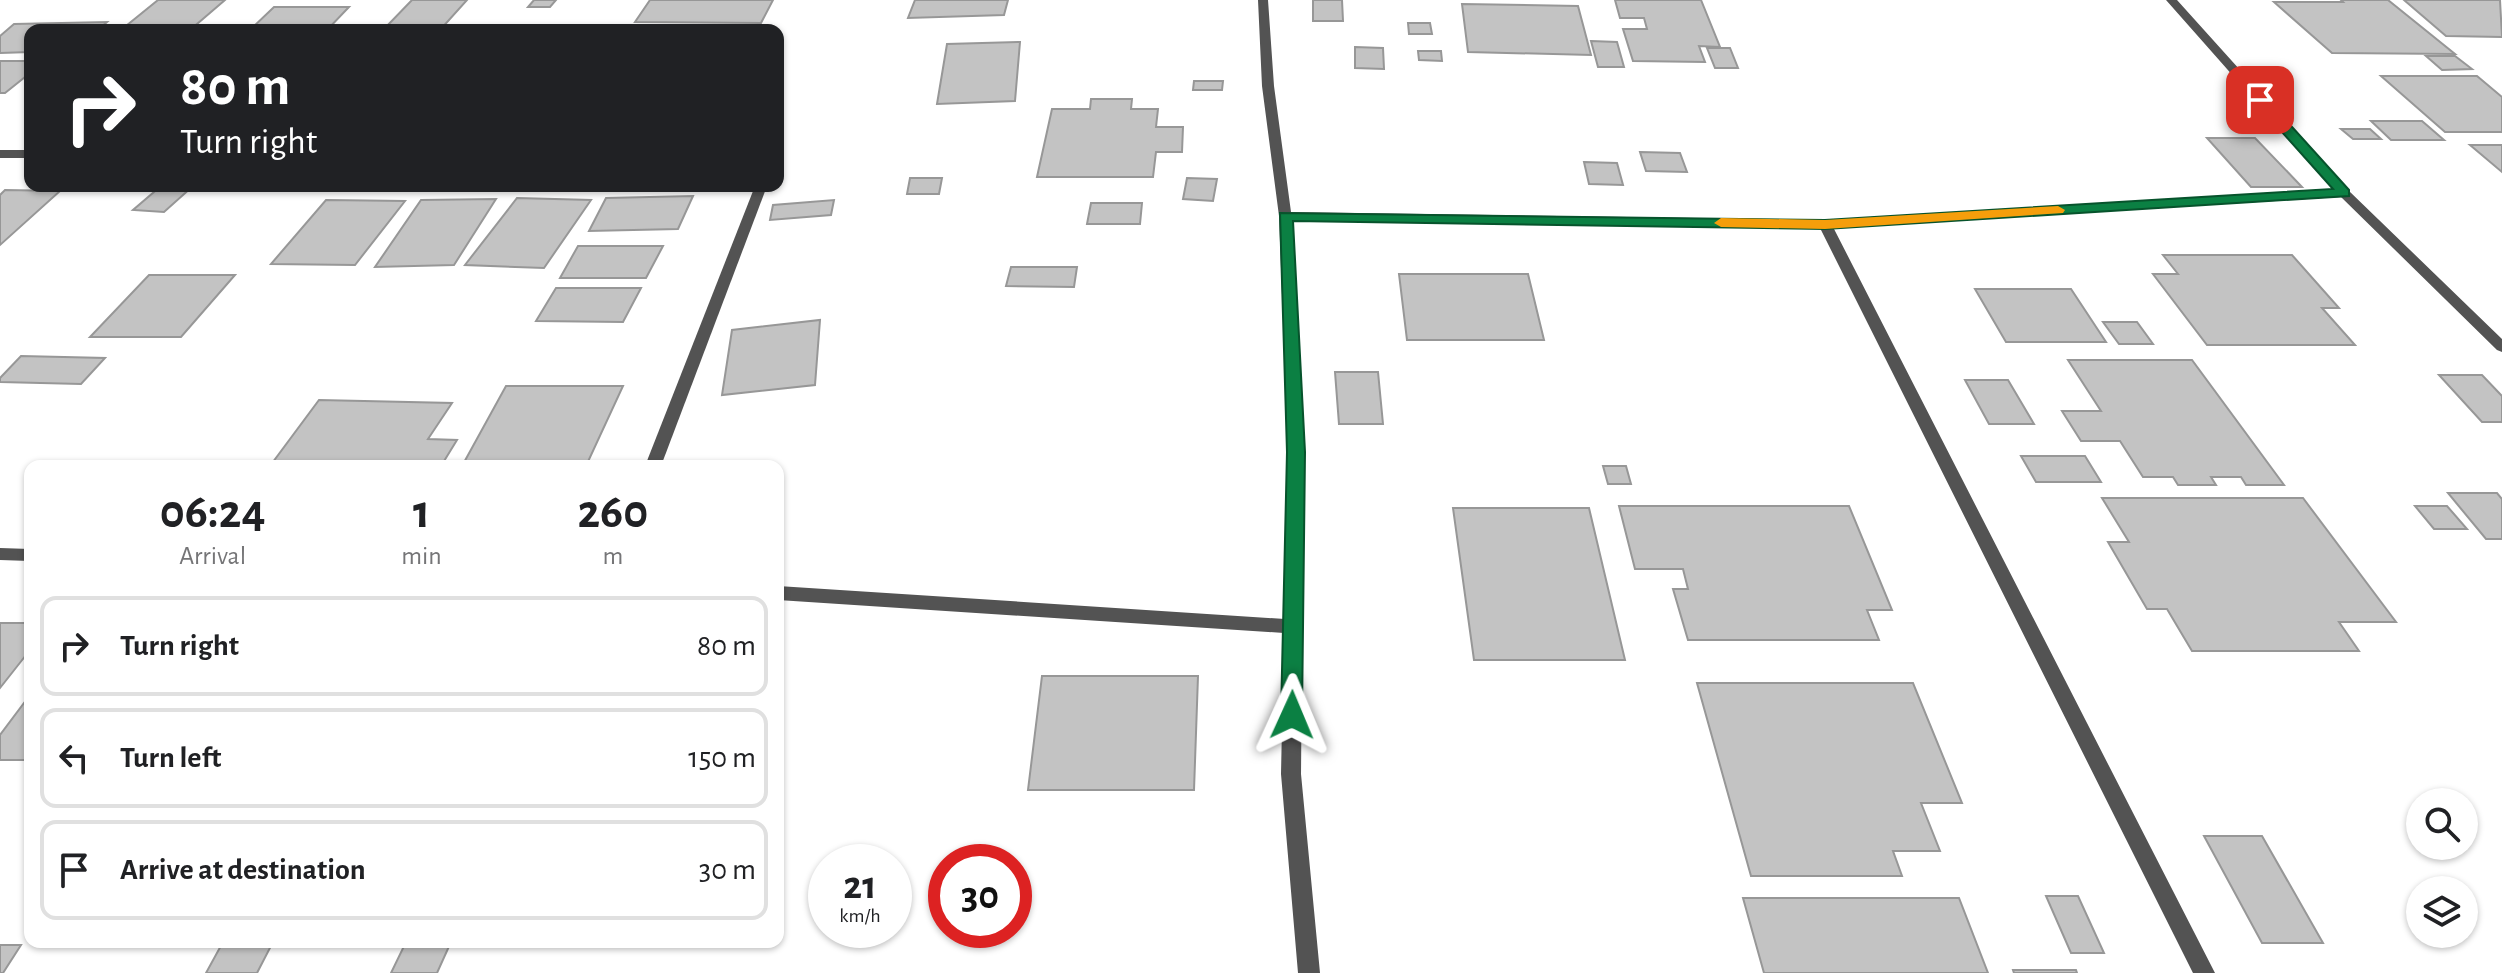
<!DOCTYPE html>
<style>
body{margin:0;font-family:"Alegreya Sans",sans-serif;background:#f2f2f2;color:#202124;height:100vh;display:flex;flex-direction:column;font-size:30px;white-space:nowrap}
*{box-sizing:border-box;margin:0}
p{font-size:26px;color:#757577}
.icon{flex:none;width:44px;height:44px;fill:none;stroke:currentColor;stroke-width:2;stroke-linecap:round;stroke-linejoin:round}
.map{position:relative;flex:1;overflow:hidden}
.sheet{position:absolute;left:24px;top:460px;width:760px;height:488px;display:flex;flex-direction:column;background:#fff;border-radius:16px;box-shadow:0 2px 6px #0004}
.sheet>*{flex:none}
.top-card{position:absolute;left:24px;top:24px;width:760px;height:168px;border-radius:16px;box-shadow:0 2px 6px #0004;background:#202124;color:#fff;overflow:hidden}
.controls{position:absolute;left:2406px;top:788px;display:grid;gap:16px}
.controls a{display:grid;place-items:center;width:72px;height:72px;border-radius:50%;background:#fff;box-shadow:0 2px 6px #0004;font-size:40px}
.speed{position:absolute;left:808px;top:844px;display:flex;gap:16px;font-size:40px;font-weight:700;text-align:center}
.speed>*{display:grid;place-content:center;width:104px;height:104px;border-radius:50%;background:#fff;box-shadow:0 2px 6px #0004;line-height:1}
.speed small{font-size:20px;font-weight:400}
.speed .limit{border:12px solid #d22;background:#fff;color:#111}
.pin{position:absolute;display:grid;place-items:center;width:68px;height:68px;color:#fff;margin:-34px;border-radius:16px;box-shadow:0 4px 12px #0006}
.me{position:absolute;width:88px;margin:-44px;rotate:1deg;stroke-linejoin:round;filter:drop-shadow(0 0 6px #0008)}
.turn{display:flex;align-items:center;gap:28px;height:168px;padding:0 24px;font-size:36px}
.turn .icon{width:104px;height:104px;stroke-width:2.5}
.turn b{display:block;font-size:56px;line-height:68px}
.eta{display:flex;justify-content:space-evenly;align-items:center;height:136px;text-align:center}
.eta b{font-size:48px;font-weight:600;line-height:56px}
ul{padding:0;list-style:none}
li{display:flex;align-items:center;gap:24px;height:100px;margin:0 16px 12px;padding:0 8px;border:4px solid #e0e0e0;border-radius:16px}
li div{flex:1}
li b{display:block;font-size:30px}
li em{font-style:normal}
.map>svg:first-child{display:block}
</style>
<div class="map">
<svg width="2502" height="973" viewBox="0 0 2502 973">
<rect width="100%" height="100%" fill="#fff"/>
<g fill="#c3c3c3" stroke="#979797" stroke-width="2">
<path d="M 158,0 L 225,0 L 190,30 L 121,30 Z"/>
<path d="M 412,0 L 467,0 L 440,30 L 383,30 Z"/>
<path d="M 534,0 L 556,0 L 550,7 L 528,7 Z"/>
<path d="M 650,0 L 773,0 L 761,23 L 635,22 Z"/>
<path d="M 915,0 L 1008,0 L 1004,15 L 908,18 Z"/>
<path d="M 1313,0 L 1342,0 L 1343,21 L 1313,21 Z"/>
<path d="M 1615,0 L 1701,0 L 1720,47 L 1699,46 L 1705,62 L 1633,61 L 1623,29 L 1647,29 L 1644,18 L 1620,18 Z"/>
<path d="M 2341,0 L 2388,0 L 2455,54 L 2332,53 L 2274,2 L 2343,2 Z"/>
<path d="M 2404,0 L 2500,0 L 2502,37 L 2446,36 Z"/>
<path d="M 1462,4 L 1578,6 L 1591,55 L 1468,52 Z"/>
<path d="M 274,7 L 349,7 L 327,30 L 250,30 Z"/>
<path d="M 107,22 L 98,30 L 30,30 L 30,52 L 0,53 L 0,36 L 14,24 Z"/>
<path d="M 1408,23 L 1430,23 L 1432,34 L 1409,34 Z"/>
<path d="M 631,25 L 708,25 L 705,30 L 628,30 Z"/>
<path d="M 714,25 L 750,25 L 748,30 L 711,30 Z"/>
<path d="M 1591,41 L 1617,42 L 1624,67 L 1598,67 Z"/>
<path d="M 1020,42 L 1015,101 L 937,104 L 947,44 Z"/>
<path d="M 1355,47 L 1383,48 L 1384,69 L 1355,68 Z"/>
<path d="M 1707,48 L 1730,48 L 1738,68 L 1715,68 Z"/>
<path d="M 1418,51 L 1441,51 L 1442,61 L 1419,60 Z"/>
<path d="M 2426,56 L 2455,56 L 2472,69 L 2442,70 Z"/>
<path d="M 0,61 L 30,61 L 30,73 L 5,93 L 0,93 Z"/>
<path d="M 2381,76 L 2477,76 L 2502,97 L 2502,132 L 2445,132 Z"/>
<path d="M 1194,81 L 1223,81 L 1222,90 L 1193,90 Z"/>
<path d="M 1091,99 L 1132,99 L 1131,109 L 1158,109 L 1156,127 L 1183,127 L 1182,152 L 1156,152 L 1153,177 L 1037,177 L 1052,109 L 1090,109 Z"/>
<path d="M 2371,121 L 2422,121 L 2444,140 L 2391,140 Z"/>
<path d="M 2341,129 L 2370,129 L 2381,139 L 2353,139 Z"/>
<path d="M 2207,138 L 2255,138 L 2302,187 L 2251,187 Z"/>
<path d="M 2470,145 L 2502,145 L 2502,172 Z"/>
<path d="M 1640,152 L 1680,153 L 1687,172 L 1646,171 Z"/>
<path d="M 1584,162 L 1617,163 L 1623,185 L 1589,184 Z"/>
<path d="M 910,178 L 942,178 L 939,194 L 907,194 Z"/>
<path d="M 1187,178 L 1217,179 L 1213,201 L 1183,199 Z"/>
<path d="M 161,186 L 192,187 L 164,212 L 133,210 Z"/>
<path d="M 5,190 L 60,191 L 0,245 L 0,195 Z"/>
<path d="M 693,196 L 678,229 L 589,231 L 606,198 Z"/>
<path d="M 517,198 L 591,200 L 544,268 L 465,265 Z"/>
<path d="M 496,199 L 454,265 L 375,267 L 421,200 Z"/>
<path d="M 326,200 L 405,201 L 355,265 L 271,264 Z"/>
<path d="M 834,200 L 831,215 L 770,220 L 773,205 Z"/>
<path d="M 1091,203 L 1142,203 L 1140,224 L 1087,224 Z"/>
<path d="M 578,246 L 663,246 L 646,278 L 560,278 Z"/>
<path d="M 2163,255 L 2292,255 L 2339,308 L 2322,308 L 2355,345 L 2207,345 L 2153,274 L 2178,274 Z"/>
<path d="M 1011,267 L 1077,267 L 1074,287 L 1006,286 Z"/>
<path d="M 1399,274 L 1528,274 L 1544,340 L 1407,340 Z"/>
<path d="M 149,275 L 235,275 L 181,337 L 90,337 Z"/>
<path d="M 556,288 L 641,288 L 623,322 L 536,321 Z"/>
<path d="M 1975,289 L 2071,289 L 2106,342 L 2006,342 Z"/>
<path d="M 820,320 L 815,385 L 722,395 L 732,330 Z"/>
<path d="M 2103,322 L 2137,322 L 2153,344 L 2119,344 Z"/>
<path d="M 21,356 L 105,358 L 81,384 L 0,382 L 0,378 Z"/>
<path d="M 2068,360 L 2192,360 L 2284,485 L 2246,485 L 2241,477 L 2211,477 L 2216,485 L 2178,485 L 2173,477 L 2143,477 L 2120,441 L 2081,441 L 2062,411 L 2101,411 Z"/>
<path d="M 1335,372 L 1378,372 L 1383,424 L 1339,424 Z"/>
<path d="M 2439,375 L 2482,375 L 2502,396 L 2502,422 L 2482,422 Z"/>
<path d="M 1965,380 L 2008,380 L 2034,424 L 1989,424 Z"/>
<path d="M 506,386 L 623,386 L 586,466 L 462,466 Z"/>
<path d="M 319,400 L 452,403 L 428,439 L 457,440 L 441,466 L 270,466 Z"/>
<path d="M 2021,456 L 2085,456 L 2101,482 L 2036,482 Z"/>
<path d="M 1603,466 L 1626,466 L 1631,484 L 1608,484 Z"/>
<path d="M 2448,493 L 2497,493 L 2502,499 L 2502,539 L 2486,539 Z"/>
<path d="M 2102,498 L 2303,498 L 2396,622 L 2339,622 L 2359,651 L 2192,651 L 2167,609 L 2147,609 L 2108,542 L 2129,542 Z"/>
<path d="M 1619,506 L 1849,506 L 1892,610 L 1867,610 L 1879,640 L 1688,640 L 1673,589 L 1688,589 L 1683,569 L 1635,569 Z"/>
<path d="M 2415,506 L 2447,506 L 2467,529 L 2434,529 Z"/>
<path d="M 1453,508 L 1589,508 L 1625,660 L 1474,660 Z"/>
<path d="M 0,623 L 30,623 L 30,650 L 0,688 Z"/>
<path d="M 1042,676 L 1198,676 L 1194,790 L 1028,790 Z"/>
<path d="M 1697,683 L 1913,683 L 1962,803 L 1921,803 L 1940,851 L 1893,851 L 1902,876 L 1751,876 Z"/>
<path d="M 30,695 L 30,760 L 0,760 L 0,735 Z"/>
<path d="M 2204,836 L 2262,836 L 2323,943 L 2262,943 Z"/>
<path d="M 2046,896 L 2078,896 L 2104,953 L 2071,953 Z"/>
<path d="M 1743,898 L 1959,898 L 1988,973 L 1764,973 Z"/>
<path d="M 223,942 L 273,942 L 257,973 L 206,973 Z"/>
<path d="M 406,942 L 451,942 L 437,973 L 391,973 Z"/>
<path d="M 0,945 L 21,945 L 3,973 L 0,973 Z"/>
<path d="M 2013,970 L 2076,970 L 2077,973 L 2014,973 Z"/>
</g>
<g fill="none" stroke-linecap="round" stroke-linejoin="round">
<g fill="#535353" fill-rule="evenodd">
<path d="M 1258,0 L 1268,0 L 1274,86 L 1291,212 L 1825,220 L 2334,190 L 2166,0 L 2177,0 L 2348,190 L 2502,339 L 2502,352 L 2497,350 L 2341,197 L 1833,227 L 2215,973 L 2193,973 L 1820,228 L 1292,220 L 1304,452 L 1301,774 L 1320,973 L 1298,973 L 1281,774 L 1284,633 L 778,600 L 778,586 L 1285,619 L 1288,452 L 1279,216 L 1262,86 Z"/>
<rect x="0" y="150" width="30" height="8"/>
<path d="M 755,186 L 767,186 L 661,466 L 645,466 Z"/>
<path d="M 0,548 L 30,549 L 30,561 L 0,560 Z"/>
</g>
</g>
<path fill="#0b8043" stroke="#07532c" stroke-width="2" d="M 2255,97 L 2265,97 L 2349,190 L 2349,196 L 1825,229 L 1293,221 L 1305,452 L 1302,715 L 1299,721 L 1292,724 L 1284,721 L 1281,715 L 1287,452 L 1280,213 L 1825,220 L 2333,189 L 2255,102 Z"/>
<path fill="#f59e0b" d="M 2058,206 L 2065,210 L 2063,213 L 1825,229 L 1721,227 L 1714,223 L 1721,218 L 1825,220 Z"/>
</svg>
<div class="controls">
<a><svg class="icon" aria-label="search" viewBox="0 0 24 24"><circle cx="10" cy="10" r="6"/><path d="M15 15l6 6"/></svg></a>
<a><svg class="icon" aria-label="layers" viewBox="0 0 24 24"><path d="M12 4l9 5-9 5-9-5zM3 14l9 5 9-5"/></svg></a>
</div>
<div class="speed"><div>21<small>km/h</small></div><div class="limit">30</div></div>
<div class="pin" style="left:2260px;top:100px;background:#d93025"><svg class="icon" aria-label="arrive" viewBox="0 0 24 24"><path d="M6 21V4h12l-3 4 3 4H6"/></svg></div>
<svg class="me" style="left:1292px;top:715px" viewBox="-20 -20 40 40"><path d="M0-17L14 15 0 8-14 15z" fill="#0b8043" stroke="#fff" stroke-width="4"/></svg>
<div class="top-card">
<div class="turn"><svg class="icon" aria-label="right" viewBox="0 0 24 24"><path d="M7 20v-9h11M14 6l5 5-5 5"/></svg><div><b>80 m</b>Turn right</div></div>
</div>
<section class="sheet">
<div class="eta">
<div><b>06:24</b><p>Arrival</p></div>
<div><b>1</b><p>min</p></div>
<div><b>260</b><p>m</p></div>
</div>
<ul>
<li><svg class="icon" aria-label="right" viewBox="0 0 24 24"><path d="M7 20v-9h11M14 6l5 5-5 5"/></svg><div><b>Turn right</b></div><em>80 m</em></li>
<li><svg class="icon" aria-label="left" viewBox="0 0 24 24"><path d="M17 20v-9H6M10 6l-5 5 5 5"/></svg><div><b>Turn left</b></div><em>150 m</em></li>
<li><svg class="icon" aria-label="arrive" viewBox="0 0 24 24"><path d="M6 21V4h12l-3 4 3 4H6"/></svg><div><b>Arrive at destination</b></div><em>30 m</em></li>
</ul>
</section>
</div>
